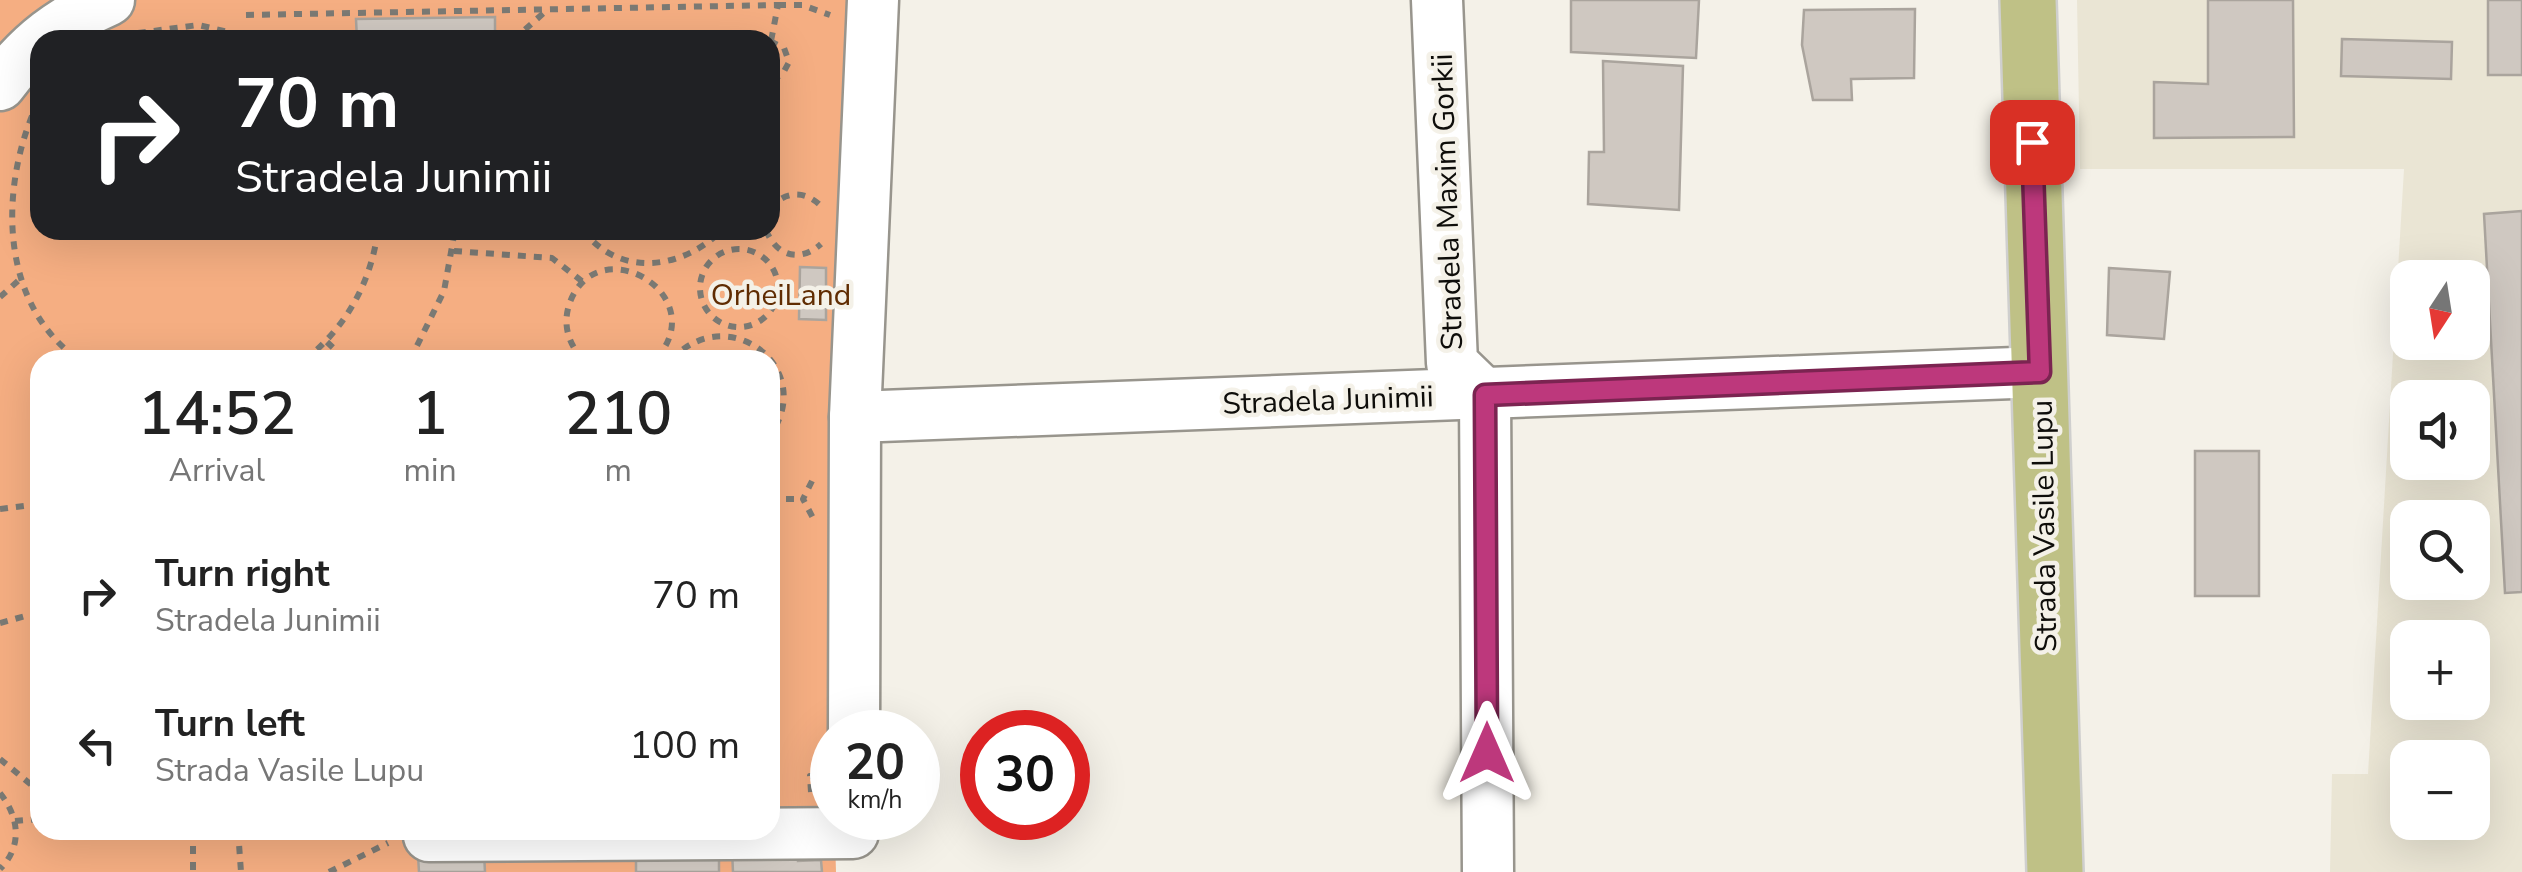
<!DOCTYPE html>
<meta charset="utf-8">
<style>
body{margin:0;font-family:"Nunito Sans",sans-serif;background:#f6f6f6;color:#222;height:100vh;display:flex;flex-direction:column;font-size:38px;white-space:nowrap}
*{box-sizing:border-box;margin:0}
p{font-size:32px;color:#767676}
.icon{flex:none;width:55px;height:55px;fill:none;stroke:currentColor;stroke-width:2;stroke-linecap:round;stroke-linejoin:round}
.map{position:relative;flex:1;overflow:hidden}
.details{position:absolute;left:30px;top:350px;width:750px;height:490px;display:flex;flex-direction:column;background:#fff;border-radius:30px;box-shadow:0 10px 40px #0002}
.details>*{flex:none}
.guide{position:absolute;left:30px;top:30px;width:750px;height:210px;border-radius:30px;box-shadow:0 10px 40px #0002;background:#202124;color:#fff;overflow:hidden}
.needle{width:65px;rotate:192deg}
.controls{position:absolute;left:2390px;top:260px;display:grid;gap:20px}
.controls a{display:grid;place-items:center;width:100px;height:100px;border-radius:20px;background:#fff;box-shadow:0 10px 40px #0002;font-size:50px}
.speed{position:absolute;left:810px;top:710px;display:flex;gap:20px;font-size:50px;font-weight:700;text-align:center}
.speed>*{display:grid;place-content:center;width:130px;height:130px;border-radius:50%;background:#fff;box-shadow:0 10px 40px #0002;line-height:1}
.speed small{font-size:25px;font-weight:400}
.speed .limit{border:15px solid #d22;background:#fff;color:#111}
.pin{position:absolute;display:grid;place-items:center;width:85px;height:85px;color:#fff;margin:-42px;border-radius:20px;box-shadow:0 5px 15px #0006}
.me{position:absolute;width:110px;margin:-55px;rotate:0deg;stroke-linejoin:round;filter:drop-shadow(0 0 8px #0008)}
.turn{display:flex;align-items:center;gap:35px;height:210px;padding:0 40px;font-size:45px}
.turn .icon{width:130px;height:130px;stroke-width:2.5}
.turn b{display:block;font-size:70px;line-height:85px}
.eta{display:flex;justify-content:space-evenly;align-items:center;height:170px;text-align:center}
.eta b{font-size:60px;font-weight:600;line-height:70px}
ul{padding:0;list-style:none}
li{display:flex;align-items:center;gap:30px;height:150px;padding:0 40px}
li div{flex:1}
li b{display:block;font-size:38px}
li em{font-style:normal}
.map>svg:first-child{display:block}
</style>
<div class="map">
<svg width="2522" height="872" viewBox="0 0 2522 872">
<rect width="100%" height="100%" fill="#f4f1e8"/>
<path fill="#eae5d4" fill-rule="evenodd" d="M 2077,0 L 2522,0 L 2522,872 L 2330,872 L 2332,774 L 2368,774 L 2404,169 L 2080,169 ZM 2408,278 L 2472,278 L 2472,342 L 2408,342 ZM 2408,398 L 2472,398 L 2472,462 L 2408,462 ZM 2408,518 L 2472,518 L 2472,582 L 2408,582 ZM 2408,638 L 2472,638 L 2472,702 L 2408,702 ZM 2408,758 L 2472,758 L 2472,822 L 2408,822 Z"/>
<path fill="#f5ae82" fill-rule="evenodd" d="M 0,0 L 850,0 L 832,732 L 836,872 L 0,872 ZM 40,40 L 770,40 L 770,230 L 40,230 ZM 40,360 L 770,360 L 770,830 L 40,830 Z"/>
<g fill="#cfc8c1" stroke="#aaa49d" stroke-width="2.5">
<path d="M 1571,0 L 1699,0 L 1696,58 L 1571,52 Z"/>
<path d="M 2208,0 L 2293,0 L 2294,137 L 2154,138 L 2154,82 L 2208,84 Z"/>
<rect x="2488" y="0" width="34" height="75"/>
<path d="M 1915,9 L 1914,78 L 1851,79 L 1852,100 L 1813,100 L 1802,45 L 1804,10 Z"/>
<path d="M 495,17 L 495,40 L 357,40 L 356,19 Z"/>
<path d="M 223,31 L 224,40 L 150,40 L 150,34 Z"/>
<path d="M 2342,39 L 2452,42 L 2451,79 L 2341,76 Z"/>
<path d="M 1603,61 L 1683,66 L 1679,210 L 1588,204 L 1589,152 L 1604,152 Z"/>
<path d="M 2522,211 L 2522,592 L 2505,593 L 2484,214 Z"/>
<path d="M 800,267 L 826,268 L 826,320 L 799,319 Z"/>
<path d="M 2109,268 L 2170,272 L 2164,339 L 2107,335 Z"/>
<rect x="2195" y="451" width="64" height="145"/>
<path d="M 719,847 L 719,872 L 636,872 L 636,848 Z"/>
<path d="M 797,847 L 798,861 L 821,860 L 822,872 L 733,872 L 732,850 Z"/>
<path d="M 484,853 L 485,872 L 419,872 L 418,855 Z"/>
</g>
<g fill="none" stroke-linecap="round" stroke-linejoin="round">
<g stroke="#98958d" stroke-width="55">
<g id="minor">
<path d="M 1437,0 L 1452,363 L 1485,395 L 1488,872"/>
<path d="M 0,85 C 30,44 63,20 109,0"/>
<path d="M 855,417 L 2040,372"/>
<path d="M 854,732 L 855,417 L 873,0"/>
<path d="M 429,836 L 853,833"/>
</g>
</g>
<g stroke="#cfcfce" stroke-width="60">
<path id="major" d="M 2028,0 L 2055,872"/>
</g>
<g stroke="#7b7a74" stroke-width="6" stroke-dasharray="8 8" stroke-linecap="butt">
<path d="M 778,5 L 802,5 L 830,15"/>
<path d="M 246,15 L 778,5 L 771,41"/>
<path d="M 138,33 L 198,25 L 264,40"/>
<path d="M 513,40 L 546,11"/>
<path d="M 770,41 L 784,48 L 789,62 L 782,75 L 770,80"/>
<path d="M 32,116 C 0,195 1,305 79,360"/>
<path d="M 770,209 C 784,191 804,190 820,205"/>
<path d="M 583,230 C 619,278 682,270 722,230"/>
<path d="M 766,230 C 776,256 800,263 821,244"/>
<circle cx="739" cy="288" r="39"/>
<path d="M 454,251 L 552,258 L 583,282"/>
<path d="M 0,297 L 18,281"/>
<path d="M 327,342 L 346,360"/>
<path d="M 305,360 C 346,327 371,283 378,230"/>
<path d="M 410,360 L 444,291 L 455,230"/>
<path d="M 583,360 C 568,343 562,324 570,302 C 599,227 715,296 655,360"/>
<path d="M 671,360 C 729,298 818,370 770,435"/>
<path d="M 812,481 L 803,499 L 813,518"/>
<path d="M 770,499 L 803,499"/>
<path d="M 0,509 L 40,504"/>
<path d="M 0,623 L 40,612"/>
<path d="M 0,759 L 40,792"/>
<path d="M 811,792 L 810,776 L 827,776 L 828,761"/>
<path d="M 0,793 C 19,817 23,846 0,869"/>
<path d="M 15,821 L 40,819"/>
<path d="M 193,830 L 193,872"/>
<path d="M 238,830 L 241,872"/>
<path d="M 329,872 L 388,843"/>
</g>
<use href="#minor" stroke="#fff" stroke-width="50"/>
<use href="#major" stroke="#bfc186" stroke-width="55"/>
</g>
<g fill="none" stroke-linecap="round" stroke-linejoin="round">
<g stroke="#7b2451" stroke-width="25">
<path id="route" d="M 1487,753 L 1485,395 L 2040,372 L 2032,142"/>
</g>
<use href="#route" stroke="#bd387c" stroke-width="18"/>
</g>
<g text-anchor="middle" stroke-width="9" stroke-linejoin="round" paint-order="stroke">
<g font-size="30" fill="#0e0d0a" stroke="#f4f1e8">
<text transform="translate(1447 202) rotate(-92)" y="10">Stradela Maxim Gorkii</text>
<text transform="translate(1328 400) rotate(-2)" y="10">Stradela Junimii</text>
<text transform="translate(2044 526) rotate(-91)" y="10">Strada Vasile Lupu</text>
</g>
<g font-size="30" fill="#602c02" stroke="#f4f1e8">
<text x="781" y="305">OrheiLand</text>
</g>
</g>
</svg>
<div class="controls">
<a><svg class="needle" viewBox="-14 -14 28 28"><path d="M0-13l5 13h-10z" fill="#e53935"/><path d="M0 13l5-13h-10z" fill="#767676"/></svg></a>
<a><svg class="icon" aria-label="sound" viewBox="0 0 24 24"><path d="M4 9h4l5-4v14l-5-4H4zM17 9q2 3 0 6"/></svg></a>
<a><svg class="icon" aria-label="search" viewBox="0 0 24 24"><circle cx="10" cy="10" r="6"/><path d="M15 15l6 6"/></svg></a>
<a>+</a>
<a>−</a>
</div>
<div class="speed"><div>20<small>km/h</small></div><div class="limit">30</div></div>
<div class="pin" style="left:2032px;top:142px;background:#d93025"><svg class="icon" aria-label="arrive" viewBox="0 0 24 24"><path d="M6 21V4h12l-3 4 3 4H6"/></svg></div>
<svg class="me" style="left:1487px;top:753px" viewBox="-20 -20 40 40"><path d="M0-17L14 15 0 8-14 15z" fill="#bd387c" stroke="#fff" stroke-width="4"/></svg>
<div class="guide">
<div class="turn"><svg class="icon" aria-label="right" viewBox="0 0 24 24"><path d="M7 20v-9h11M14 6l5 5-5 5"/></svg><div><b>70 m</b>Stradela Junimii</div></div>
</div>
<section class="details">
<div class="eta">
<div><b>14:52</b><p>Arrival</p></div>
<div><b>1</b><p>min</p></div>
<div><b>210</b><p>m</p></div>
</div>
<ul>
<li><svg class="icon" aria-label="right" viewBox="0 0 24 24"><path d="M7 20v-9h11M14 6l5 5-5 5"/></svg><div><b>Turn right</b><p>Stradela Junimii</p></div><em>70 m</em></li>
<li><svg class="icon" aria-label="left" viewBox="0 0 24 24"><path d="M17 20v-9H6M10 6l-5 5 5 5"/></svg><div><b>Turn left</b><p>Strada Vasile Lupu</p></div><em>100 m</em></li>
</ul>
</section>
</div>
